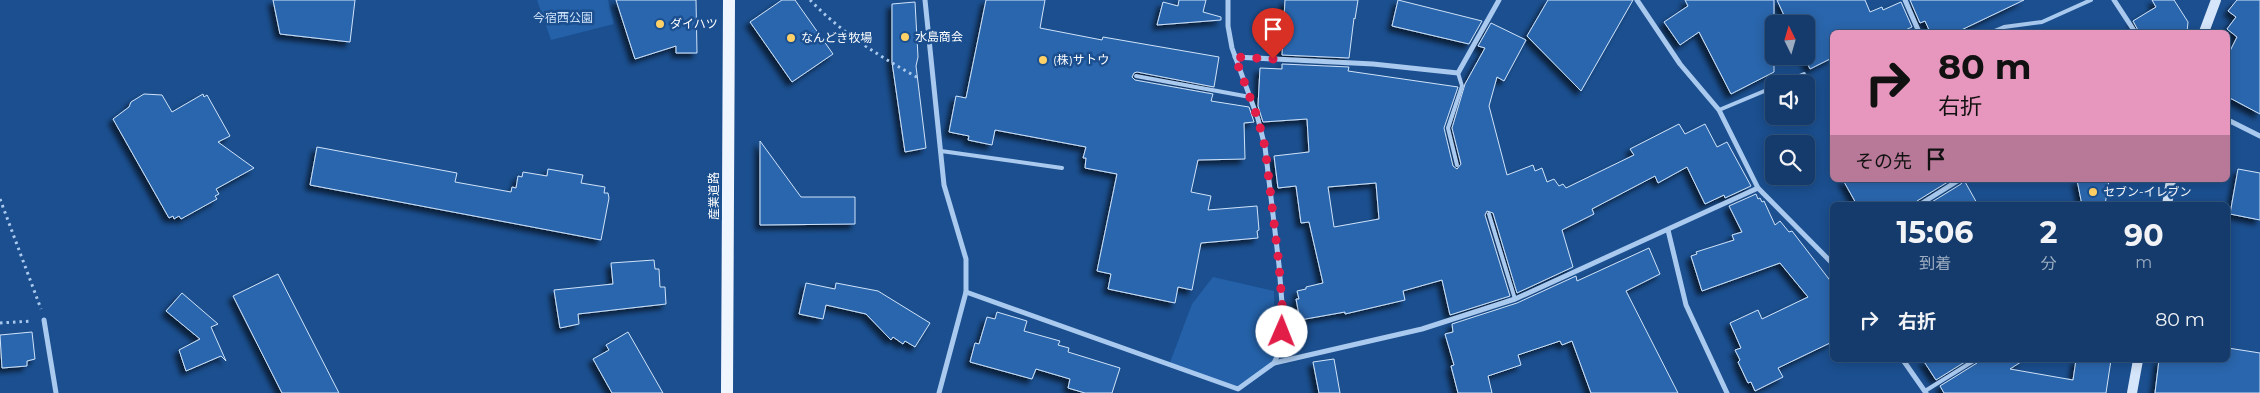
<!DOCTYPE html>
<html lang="ja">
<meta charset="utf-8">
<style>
body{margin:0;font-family:Montserrat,"Noto Sans JP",sans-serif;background:#214673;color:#f1f3f6;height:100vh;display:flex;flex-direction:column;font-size:19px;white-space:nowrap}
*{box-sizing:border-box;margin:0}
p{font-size:16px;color:#9dadc1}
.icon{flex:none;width:28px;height:28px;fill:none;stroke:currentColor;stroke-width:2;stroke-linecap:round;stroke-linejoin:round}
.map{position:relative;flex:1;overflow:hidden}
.details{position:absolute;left:1830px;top:202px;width:400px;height:160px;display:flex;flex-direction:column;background:#143b6b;border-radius:8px;box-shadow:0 2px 12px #0003,0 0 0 1px #33557e}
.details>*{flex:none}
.banner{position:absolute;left:1830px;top:30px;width:400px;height:152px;border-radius:8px;box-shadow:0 2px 12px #0003,0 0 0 1px #33557e;background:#e797bd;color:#111;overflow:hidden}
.needle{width:32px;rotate:355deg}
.fabs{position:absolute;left:1765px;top:15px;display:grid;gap:10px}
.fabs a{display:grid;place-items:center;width:50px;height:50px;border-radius:8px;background:#143b6b;box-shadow:0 2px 12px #0003,0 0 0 1px #33557e;font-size:25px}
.pin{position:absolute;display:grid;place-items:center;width:42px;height:42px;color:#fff;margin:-51px -21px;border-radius:50% 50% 50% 0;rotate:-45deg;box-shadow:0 0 5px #0007}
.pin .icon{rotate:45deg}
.me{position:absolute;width:55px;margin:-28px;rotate:1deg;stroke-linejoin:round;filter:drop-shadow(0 0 4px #0008)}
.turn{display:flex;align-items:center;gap:18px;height:105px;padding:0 25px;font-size:22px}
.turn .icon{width:65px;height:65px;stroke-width:2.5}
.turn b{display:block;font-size:35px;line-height:42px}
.then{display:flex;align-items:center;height:48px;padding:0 25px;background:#0003;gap:10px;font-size:19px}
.eta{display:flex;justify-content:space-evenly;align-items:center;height:85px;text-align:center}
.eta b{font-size:30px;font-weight:700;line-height:35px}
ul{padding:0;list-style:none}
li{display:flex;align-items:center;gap:15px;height:65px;padding:0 25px}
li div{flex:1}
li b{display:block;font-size:19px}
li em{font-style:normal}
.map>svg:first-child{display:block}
</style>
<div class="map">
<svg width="2260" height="393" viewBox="0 0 2260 393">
<defs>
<filter id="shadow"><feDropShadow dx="-4.5" dy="4.5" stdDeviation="2.5" flood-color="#0009"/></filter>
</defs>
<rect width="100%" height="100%" fill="#1b4f8f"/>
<g fill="#2461a8">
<path d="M 537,0 L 608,0 L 614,24 L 551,40 Z"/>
<path d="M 1213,277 L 1274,291 L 1274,363 L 1238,389 L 1169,365 L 1192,304 Z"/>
</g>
<g fill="#2a66ad" stroke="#cfe3fa" fill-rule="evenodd" filter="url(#shadow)">
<path d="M 273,0 L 355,0 L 350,42 L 280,34 Z"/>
<path d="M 616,0 L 696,0 L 697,53 L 676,53 L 676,46 L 635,59 Z"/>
<path d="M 782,0 L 795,0 L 833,54 L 792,82 L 750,22 Z"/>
<path d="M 986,0 L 1045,0 L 1040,28 L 1102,40 L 1103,37 L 1219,57 L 1214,87 L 1137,72 L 1134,73 L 1132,77 L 1135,80 L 1213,94 L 1211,101 L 1249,107 L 1254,122 L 1244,123 L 1245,159 L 1198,160 L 1191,192 L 1211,196 L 1208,210 L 1257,206 L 1259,230 L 1257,231 L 1258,238 L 1201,243 L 1192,290 L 1178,287 L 1175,303 L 1108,289 L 1111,274 L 1097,271 L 1117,174 L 1085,168 L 1086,158 L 1083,158 L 1086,147 L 995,130 L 992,145 L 968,140 L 969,136 L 949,132 L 956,96 L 966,98 Z"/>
<path d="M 1179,0 L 1206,0 L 1203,12 L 1221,17 L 1221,20 L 1157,25 L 1163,2 L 1178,6 Z"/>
<path d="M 1285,0 L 1358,0 L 1355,19 L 1354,18 L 1349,58 L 1282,55 Z"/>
<path d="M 1398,0 L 1482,21 L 1469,44 L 1392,26 Z"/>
<path d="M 1548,0 L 1633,0 L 1581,91 L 1527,36 Z"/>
<path d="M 1685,0 L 1774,0 L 1774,72 L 1731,94 L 1699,32 L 1680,45 L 1664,22 L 1688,6 Z"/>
<path d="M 1777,0 L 1865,0 L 1870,12 L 1882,7 L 1883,10 L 1901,2 L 1912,27 L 1901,32 L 1832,32 L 1832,58 L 1810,69 L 1804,56 L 1806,56 L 1806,24 L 1788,24 Z"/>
<path d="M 1910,0 L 2024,0 L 1957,32 L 1930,32 L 1925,21 L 1920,23 Z"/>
<path d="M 2152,0 L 2174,0 L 2188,22 L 2187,32 L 2139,32 L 2133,21 L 2156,7 Z"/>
<path d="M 2237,0 L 2260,0 L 2260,114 L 2228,97 L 2228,55 L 2237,37 L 2227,29 L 2236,17 L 2228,11 Z"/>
<path d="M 915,2 L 918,57 L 916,66 L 926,148 L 905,152 L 892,62 L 892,4 Z"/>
<path d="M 1491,23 L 1526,40 L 1504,81 L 1497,77 L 1489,106 L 1507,175 L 1533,165 L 1535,171 L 1542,168 L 1547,182 L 1554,179 L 1559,186 L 1563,184 L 1566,188 L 1634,155 L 1630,149 L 1679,124 L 1685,134 L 1705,124 L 1717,147 L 1727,142 L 1751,186 L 1725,198 L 1724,195 L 1705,204 L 1687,167 L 1658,183 L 1655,176 L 1592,209 L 1594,214 L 1562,230 L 1573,267 L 1517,293 L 1493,213 L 1487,211 L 1485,215 L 1510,296 L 1450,315 L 1442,280 L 1403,291 L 1405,300 L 1345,314 L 1345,312 L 1300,320 L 1296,299 L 1299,299 L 1297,291 L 1306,289 L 1306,287 L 1323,283 L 1309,222 L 1301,223 L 1296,186 L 1278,188 L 1274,156 L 1309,152 L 1307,119 L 1263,122 L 1258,106 L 1260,68 L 1282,69 L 1282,64 L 1349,67 L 1348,71 L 1458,87 L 1444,128 L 1453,166 L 1457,169 L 1461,164 L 1452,128 L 1465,84 L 1485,48 L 1478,46 ZM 1376,183 L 1379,219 L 1334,227 L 1328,187 Z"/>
<path d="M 144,94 L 162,95 L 172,112 L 203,94 L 204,97 L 207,95 L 230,136 L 218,142 L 254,168 L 216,189 L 219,194 L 215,196 L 217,199 L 181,219 L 179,216 L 174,219 L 173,216 L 169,218 L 113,119 L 129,107 L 131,102 Z"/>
<path d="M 760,141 L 801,197 L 855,197 L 855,224 L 760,225 Z"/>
<path d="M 317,147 L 457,173 L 455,182 L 511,192 L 512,187 L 516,188 L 518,176 L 522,177 L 523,172 L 547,176 L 548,169 L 583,175 L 581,183 L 605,187 L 604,193 L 608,193 L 609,198 L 601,240 L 310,185 Z"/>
<path d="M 2238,169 L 2260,173 L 2260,220 L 2230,214 Z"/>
<path d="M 1843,180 L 1951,180 L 1917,201 L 1915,205 L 1857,205 Z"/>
<path d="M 1964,180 L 1978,205 L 1927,205 L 1961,184 Z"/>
<path d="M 2077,180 L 2109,180 L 2105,205 L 2082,205 Z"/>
<path d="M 1756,194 L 1758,199 L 1760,198 L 1762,202 L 1764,201 L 1775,225 L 1780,221 L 1789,232 L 1792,231 L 1832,283 L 1832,342 L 1778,368 L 1783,377 L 1755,391 L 1751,382 L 1748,383 L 1738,362 L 1740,360 L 1735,350 L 1741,348 L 1730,323 L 1758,310 L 1762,319 L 1808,297 L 1780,263 L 1702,291 L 1691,256 L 1697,254 L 1696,252 L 1734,240 L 1732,235 L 1742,232 L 1729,206 Z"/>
<path d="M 1649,248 L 1660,274 L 1626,291 L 1678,393 L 1591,393 L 1572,341 L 1562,345 L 1560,341 L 1518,355 L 1521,365 L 1488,376 L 1492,393 L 1458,393 L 1451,366 L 1454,365 L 1445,334 L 1453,332 L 1452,324 L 1517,303 L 1576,276 L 1577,281 Z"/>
<path d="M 654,260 L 655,269 L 659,269 L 660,287 L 665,287 L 666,304 L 578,314 L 579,324 L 560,328 L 554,290 L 613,284 L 611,263 Z"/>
<path d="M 278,274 L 339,393 L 282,393 L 233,296 Z"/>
<path d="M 806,283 L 835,289 L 836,283 L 878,291 L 930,323 L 915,347 L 905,341 L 903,344 L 893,337 L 891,340 L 866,314 L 826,305 L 823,319 L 799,314 Z"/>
<path d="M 182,293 L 218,324 L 211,327 L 226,361 L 221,356 L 186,371 L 179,350 L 200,339 L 166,311 Z"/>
<path d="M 997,312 L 1027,321 L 1024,331 L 1060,341 L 1058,345 L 1069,348 L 1068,352 L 1120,368 L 1112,393 L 1085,393 L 1068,388 L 1070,379 L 1036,369 L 1032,379 L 970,362 L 975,343 L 979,344 L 987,317 L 995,319 Z"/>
<path d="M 32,332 L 35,359 L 27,361 L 27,366 L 2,368 L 0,335 Z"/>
<path d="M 628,332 L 663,393 L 612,393 L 593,359 L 609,350 L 606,345 Z"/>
<path d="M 2228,348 L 2260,353 L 2260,393 L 2155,393 L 2159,360 L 2228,360 Z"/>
<path d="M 1334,359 L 1340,393 L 1319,393 L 1313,362 Z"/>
<path d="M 1923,360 L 1968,360 L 1936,380 Z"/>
<path d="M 1979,360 L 2024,360 L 2010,369 L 2073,380 L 2076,360 L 2111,360 L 2106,393 L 1944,393 L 1940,386 L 1977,363 Z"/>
</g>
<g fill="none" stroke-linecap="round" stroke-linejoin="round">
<g stroke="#a9c9ee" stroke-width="3" stroke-dasharray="2.5 4" stroke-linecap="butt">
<path d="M 810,0 C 843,34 879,56 920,79"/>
<path d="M 0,199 L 41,309"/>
<path d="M 0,323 L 32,321"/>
</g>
<g stroke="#a9c9ee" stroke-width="4">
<path d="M 1992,32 L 2004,27 L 2042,22 L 2091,0"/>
<path d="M 1136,76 L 1250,97"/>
<path d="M 1781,84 L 1804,74"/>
<path d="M 1719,110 L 1774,87"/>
<path d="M 941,151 L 1062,168"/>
<path d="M 1457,165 L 1448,128 L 1462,86 L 1458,73"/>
<path d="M 1489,214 L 1515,299"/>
<path d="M 1925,391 L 1975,360"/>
</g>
<g stroke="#a9c9ee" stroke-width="5">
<path d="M 925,0 L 944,185 L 966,259 L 966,292 L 939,393"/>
<path d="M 1228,0 L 1228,26 L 1232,48 L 1258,119 L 1265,147 L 1279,265 L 1283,316 L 1281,348 L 1274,363"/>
<path d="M 1637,0 L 1680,64 L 1719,110 L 1758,188 L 1832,263"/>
<path d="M 1905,0 L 1919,32"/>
<path d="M 2114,0 L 2135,32"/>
<path d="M 1235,57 L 1373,64 L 1458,73 L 1499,0"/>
<path d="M 2228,120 L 2260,136"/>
<path d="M 1919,205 L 1959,180"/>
<path d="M 1668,230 L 1686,305 L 1727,393"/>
<path d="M 966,292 L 1238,389 L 1274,363 L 1422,329 L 1515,299 L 1758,188"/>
<path d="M 44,320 L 56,393"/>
<path d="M 1903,360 L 1926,393"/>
</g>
<g stroke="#d6e6fa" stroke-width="10">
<path d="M 2204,32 L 2216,0"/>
<path d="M 2167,205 L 2171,180"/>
<path d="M 2132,393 L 2138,360"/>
</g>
<path stroke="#f0f6ff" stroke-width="12" d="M 727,393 L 729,0"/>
</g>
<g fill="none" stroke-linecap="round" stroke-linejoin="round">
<path stroke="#e11d48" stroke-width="9" stroke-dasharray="0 16.2" d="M 1273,59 L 1235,57 L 1258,119 L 1265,147 L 1279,265 L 1283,316 L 1282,332"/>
</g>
<g fill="#ffd166" stroke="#1b4f8f" stroke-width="2">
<circle cx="660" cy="24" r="5"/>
<circle cx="905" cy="37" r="5"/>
<circle cx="791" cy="38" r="5"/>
<circle cx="1043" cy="60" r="5"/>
<circle cx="2093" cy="192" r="5"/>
</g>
<g text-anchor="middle" stroke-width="5" stroke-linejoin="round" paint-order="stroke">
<g font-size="12" fill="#cfe3fa" stroke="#1b4f8f">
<text x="563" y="22">今宿西公園</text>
</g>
<g font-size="12" fill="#fff" stroke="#1b4f8f" text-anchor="start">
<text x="670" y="28">ダイハツ</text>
<text x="915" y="41">水島商会</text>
<text x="801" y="42">なんどき牧場</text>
<text x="1053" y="64">(株)サトウ</text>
<text x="2103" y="196">セブン-イレブン</text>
</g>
<g font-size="12" fill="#fff" stroke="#1b4f8f">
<text transform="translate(714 196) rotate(-90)" y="4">産業道路</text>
</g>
</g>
</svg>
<div class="fabs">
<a><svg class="needle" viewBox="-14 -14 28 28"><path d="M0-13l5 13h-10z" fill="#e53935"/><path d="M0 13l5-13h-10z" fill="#9dadc1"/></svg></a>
<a><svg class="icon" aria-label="sound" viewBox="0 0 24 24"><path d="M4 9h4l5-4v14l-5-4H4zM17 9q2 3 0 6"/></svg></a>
<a><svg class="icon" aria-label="search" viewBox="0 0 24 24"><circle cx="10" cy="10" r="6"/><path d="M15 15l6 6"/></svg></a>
</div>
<div class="pin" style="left:1273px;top:59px;background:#d93025"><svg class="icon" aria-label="arrive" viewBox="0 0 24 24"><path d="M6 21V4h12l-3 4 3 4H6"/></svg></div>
<svg class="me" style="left:1282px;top:332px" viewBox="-20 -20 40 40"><circle r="19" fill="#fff"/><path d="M0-13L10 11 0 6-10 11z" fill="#e11d48"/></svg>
<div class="banner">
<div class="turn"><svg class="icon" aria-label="right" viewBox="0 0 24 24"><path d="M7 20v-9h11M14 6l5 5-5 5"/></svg><div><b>80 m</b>右折</div></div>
<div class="then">その先<svg class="icon" aria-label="arrive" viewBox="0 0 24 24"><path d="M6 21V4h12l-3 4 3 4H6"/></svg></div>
</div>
<section class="details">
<div class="eta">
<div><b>15:06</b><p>到着</p></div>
<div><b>2</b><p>分</p></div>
<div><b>90</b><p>m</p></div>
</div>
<ul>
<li><svg class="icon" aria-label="right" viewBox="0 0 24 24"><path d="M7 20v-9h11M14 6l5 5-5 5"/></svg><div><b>右折</b></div><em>80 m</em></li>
</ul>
</section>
</div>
